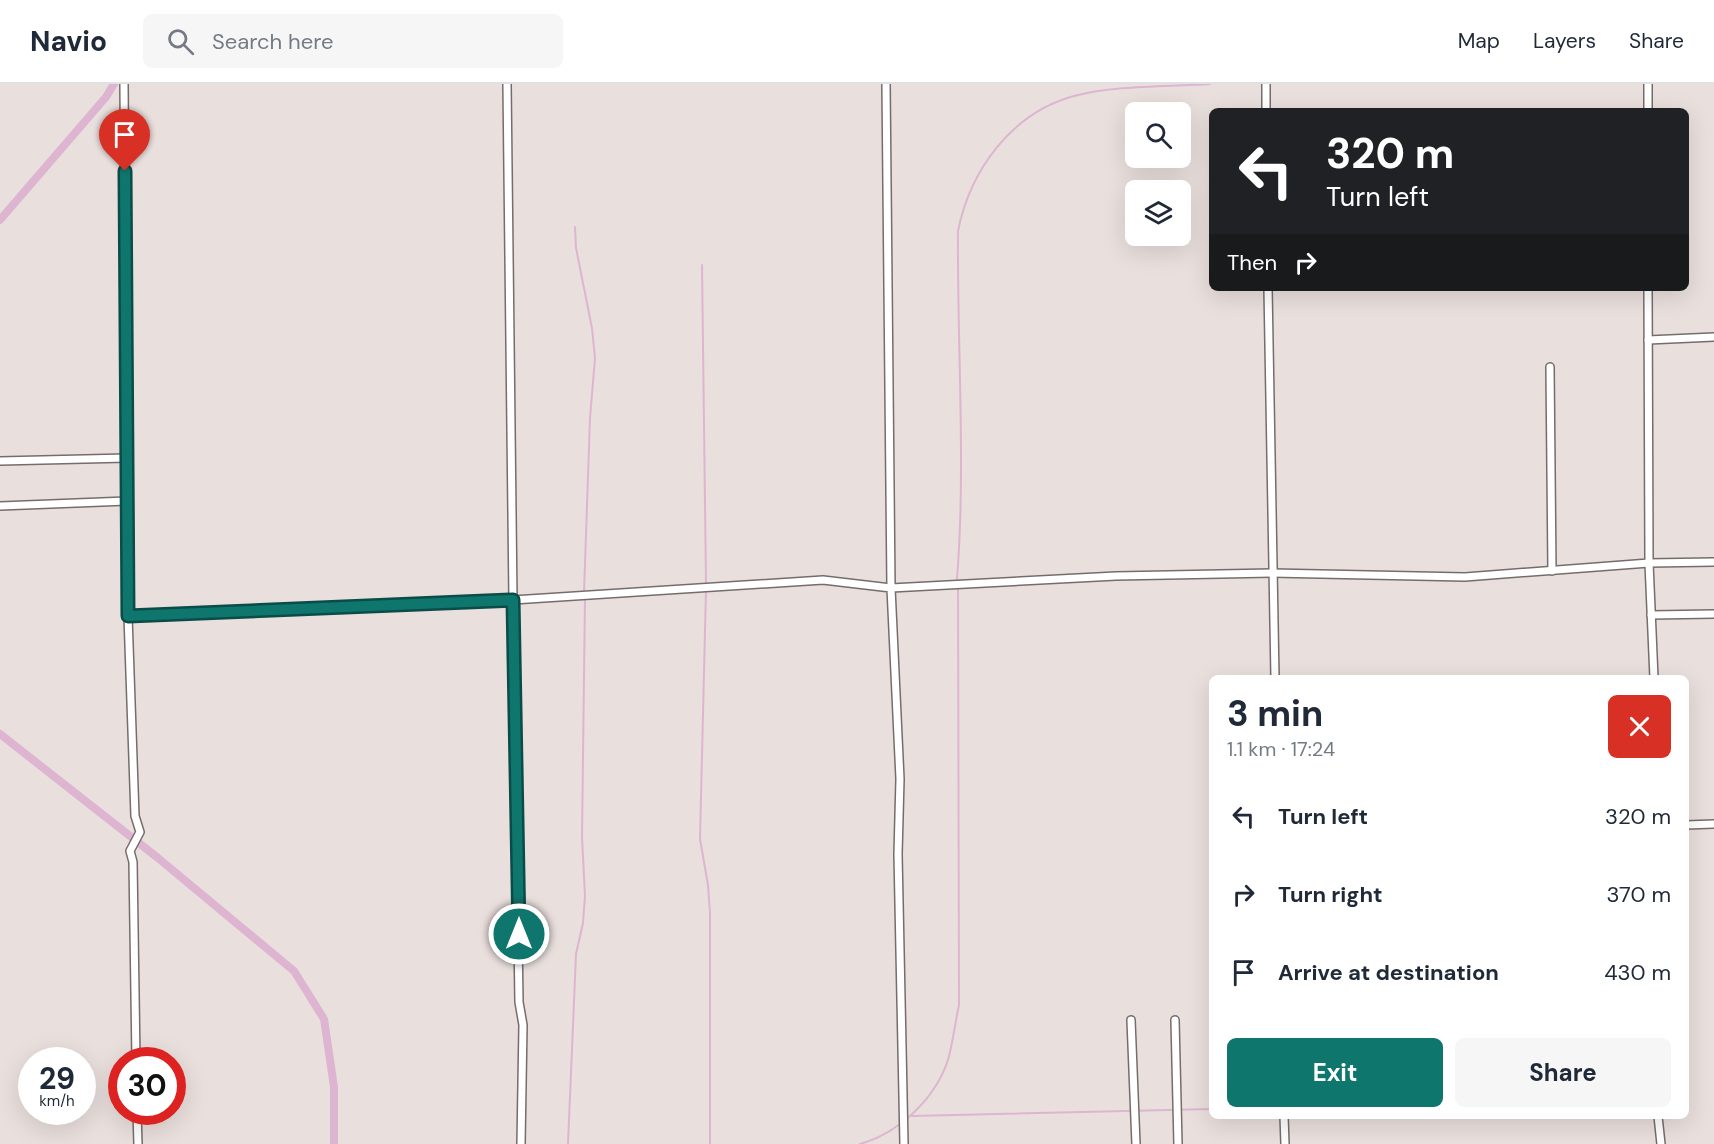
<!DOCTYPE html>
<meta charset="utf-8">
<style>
body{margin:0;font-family:"DM Sans",sans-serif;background:#f6f6f7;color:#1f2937;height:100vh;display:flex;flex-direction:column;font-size:22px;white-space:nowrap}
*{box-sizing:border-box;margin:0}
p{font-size:20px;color:#747a83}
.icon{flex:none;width:33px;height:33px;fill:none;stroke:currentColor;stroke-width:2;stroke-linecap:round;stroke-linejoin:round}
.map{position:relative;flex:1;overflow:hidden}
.drawer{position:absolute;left:1209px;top:591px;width:480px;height:444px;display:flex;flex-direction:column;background:#fff;border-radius:9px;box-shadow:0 6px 24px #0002}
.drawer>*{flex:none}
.top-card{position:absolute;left:1209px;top:24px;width:480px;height:183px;border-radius:9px;box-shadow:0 6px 24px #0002;background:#202124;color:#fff;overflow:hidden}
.controls{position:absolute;left:1125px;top:18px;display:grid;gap:12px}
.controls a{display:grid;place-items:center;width:66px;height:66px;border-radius:9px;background:#fff;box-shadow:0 6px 24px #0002;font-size:30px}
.speed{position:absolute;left:18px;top:963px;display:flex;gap:12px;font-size:30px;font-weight:700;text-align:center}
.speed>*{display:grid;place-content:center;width:78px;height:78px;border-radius:50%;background:#fff;box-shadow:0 6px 24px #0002;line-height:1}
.speed small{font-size:15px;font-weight:400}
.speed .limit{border:9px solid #d22;background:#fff;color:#111}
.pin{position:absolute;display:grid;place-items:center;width:51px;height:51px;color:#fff;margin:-62px -26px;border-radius:50% 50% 50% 0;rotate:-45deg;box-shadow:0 0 6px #0007}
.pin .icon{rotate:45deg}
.me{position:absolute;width:66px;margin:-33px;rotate:0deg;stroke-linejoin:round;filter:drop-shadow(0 0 4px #0008)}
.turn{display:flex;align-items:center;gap:21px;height:126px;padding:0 18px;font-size:27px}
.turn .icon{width:78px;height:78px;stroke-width:2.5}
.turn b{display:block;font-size:42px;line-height:51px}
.then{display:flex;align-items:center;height:57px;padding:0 18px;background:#0003;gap:12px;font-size:22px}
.round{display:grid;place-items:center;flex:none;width:63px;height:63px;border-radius:9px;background:#f6f6f7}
.summary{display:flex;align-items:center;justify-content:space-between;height:102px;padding:0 18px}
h1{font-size:36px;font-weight:700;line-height:45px}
.action{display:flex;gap:12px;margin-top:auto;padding:12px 18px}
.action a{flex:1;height:69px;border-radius:9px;background:#0f766e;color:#fff;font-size:24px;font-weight:700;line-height:69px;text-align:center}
.action a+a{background:#f6f6f7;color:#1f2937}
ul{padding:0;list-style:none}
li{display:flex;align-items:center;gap:18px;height:78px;padding:0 18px}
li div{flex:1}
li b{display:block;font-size:22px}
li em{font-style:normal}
header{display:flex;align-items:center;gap:36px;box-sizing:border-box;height:84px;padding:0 30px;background:#fff;border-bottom:2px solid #e0e1e3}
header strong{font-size:28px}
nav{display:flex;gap:33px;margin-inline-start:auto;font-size:21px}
.search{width:420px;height:54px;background:#f6f6f7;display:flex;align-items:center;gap:15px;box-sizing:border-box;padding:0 21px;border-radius:9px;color:#747a83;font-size:22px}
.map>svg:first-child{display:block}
</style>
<header>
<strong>Navio</strong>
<div class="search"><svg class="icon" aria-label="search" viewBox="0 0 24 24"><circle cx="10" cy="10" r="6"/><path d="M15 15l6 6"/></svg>Search here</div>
<nav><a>Map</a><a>Layers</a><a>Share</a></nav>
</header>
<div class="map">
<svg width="1714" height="1060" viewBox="0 0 1714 1060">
<rect width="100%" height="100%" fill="#e9dfdd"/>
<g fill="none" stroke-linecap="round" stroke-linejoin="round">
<g stroke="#deb5d0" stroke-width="2">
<path d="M 575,143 L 576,164 L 592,244 L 595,274 L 590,334 L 584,509"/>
<path d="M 702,181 L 706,499"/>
<path d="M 957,495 C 966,380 957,263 958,147 C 970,87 1011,29 1074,12 C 1117,1 1166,3 1210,0"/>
<path d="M 706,505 L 700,755 L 708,801 L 710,829 L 710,1060"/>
<path d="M 912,1032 L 1212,1025"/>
<path d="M 568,1060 L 576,870 L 583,839 L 585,812 L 582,753 L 585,514"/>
<path d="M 860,1060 C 899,1049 935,1015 948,976 C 953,958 955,939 959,921 L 958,504"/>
</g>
<g stroke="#deb5d0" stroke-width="8">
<path d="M 0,136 L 106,13 L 114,0"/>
<path d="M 0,650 L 158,774 L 294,887 L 324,935 L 334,1003 L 334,1060"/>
</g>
<g stroke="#756d6b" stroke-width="10">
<g id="street">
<path d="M 124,0 L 128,532 L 135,732 L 140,748 L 130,767 L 133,778 L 136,976"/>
<path d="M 886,0 L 891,504 L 1116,492 L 1272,489 L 1465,493 L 1649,479 L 1648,204"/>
<path d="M 1266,0 L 1266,27"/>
<path d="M 1648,0 L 1648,27"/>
<path d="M 1268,204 L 1275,594"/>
<path d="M 1648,256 L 1714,253"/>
<path d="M 1550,283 L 1552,487"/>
<path d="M 0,377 L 127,374"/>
<path d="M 0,422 L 127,417"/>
<path d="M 1651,531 L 1714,530"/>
<path d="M 128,532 L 513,516 L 507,0"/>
<path d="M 1654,594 L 1649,479 L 1714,478"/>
<path d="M 1686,741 L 1714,740"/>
<path d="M 1131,936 L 1136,1060"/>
<path d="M 1175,936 L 1178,1060"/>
<path d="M 137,1028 L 138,1060"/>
<path d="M 1284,1032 L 1285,1060"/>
<path d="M 1658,1032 L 1661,1060"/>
<path d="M 521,1060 L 523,941 L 519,918 L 513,516 L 823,496 L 891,504 L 900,695 L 898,770 L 904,1060"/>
</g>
</g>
<use href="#street" stroke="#fff" stroke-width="7"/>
</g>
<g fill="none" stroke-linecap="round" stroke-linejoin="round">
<g stroke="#0a4d48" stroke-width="15">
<path id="route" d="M 125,87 L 128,532 L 513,516 L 519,850"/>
</g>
<use href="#route" stroke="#0f766e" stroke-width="10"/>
</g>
</svg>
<div class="controls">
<a><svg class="icon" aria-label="search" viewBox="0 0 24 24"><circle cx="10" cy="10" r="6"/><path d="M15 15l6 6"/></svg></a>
<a><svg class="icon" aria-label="layers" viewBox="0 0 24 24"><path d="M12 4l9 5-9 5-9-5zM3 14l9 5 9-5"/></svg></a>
</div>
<div class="speed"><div>29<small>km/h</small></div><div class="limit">30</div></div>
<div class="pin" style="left:125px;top:87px;background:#d93025"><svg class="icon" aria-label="arrive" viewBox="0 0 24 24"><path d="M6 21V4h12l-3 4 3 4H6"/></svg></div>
<svg class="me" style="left:519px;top:850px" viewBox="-20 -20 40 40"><circle r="17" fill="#0f766e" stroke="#fff" stroke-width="3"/><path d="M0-11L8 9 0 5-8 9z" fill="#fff"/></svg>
<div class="top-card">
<div class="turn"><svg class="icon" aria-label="left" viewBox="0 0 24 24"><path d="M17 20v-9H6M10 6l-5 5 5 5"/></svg><div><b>320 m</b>Turn left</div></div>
<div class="then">Then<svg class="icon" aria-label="right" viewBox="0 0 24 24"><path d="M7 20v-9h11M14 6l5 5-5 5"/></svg></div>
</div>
<section class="drawer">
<div class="summary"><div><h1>3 min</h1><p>1.1 km · 17:24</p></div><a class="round" style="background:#d93025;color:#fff"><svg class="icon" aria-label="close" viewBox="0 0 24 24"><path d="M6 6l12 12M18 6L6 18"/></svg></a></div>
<ul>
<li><svg class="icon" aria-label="left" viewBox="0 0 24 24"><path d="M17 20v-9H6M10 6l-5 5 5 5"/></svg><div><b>Turn left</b></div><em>320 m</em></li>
<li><svg class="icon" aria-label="right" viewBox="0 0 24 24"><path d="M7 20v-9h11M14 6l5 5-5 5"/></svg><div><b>Turn right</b></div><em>370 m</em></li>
<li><svg class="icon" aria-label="arrive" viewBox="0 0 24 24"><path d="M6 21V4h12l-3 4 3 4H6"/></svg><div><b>Arrive at destination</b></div><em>430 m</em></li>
</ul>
<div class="action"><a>Exit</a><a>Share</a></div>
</section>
</div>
